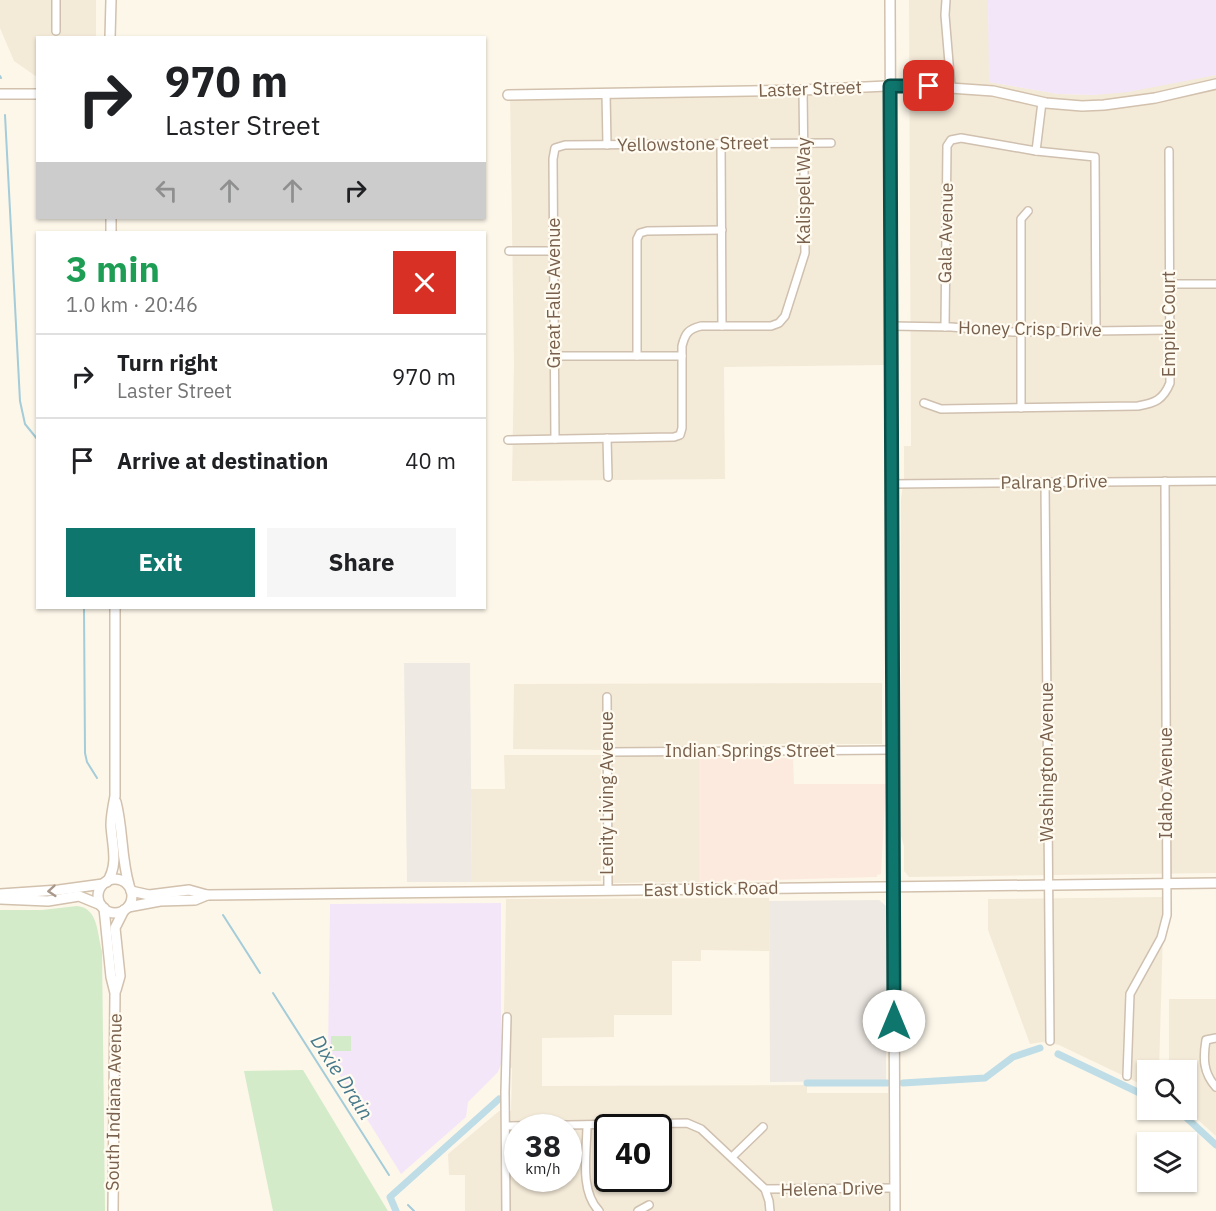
<!DOCTYPE html>
<meta charset="utf-8">
<style>
body{margin:0;font-family:"IBM Plex Sans",sans-serif;background:#f6f6f6;color:#202124;height:100vh;display:flex;flex-direction:column;font-size:22px;white-space:nowrap}
*{box-sizing:border-box;margin:0}
p{font-size:20px;color:#757577}
.icon{flex:none;width:33px;height:33px;fill:none;stroke:currentColor;stroke-width:2;stroke-linecap:round;stroke-linejoin:round}
.map{position:relative;flex:1;overflow:hidden}
.drawer{position:absolute;left:36px;top:231px;width:450px;height:378px;display:flex;flex-direction:column;background:#fff;border-radius:0px;box-shadow:0 2px 4px #0004}
.drawer>*{flex:none}
.top-card{position:absolute;left:36px;top:36px;width:450px;height:183px;border-radius:0px;box-shadow:0 2px 4px #0004;background:#fff;color:#202124;overflow:hidden}
.fabs{position:absolute;left:1137px;top:1060px;display:grid;gap:12px}
.fabs a{display:grid;place-items:center;width:60px;height:60px;border-radius:0px;background:#fff;box-shadow:0 2px 4px #0004;font-size:30px}
.speed{position:absolute;left:504px;top:1114px;display:flex;gap:12px;font-size:30px;font-weight:700;text-align:center}
.speed>*{display:grid;place-content:center;width:78px;height:78px;border-radius:50%;background:#fff;box-shadow:0 2px 4px #0004;line-height:1}
.speed small{font-size:15px;font-weight:400}
.speed .limit{border:3px solid #111;border-radius:9px;background:#fff;color:#111}
.pin{position:absolute;display:grid;place-items:center;width:51px;height:51px;color:#fff;margin:-26px;border-radius:12px;box-shadow:0 3px 9px #0006}
.me{position:absolute;width:66px;margin:-33px;rotate:0deg;stroke-linejoin:round;filter:drop-shadow(0 0 4px #0008)}
.turn{display:flex;align-items:center;gap:21px;height:126px;padding:0 30px;font-size:27px}
.turn .icon{width:78px;height:78px;stroke-width:2.5}
.turn b{display:block;font-size:42px;line-height:51px}
.lanes{display:flex;align-items:center;height:57px;padding:0 30px;background:#0003;justify-content:center;gap:30px;direction:ltr}
.lanes .off{opacity:.35}
.round{display:grid;place-items:center;flex:none;width:63px;height:63px;border-radius:0px;background:#f6f6f6}
.summary{display:flex;align-items:center;justify-content:space-between;height:102px;padding:0 30px}
h1{font-size:36px;font-weight:700;line-height:45px;color:#1e9e55}
.action{display:flex;gap:12px;margin-top:auto;padding:12px 30px}
.action a{flex:1;height:69px;border-radius:0px;background:#0f766e;color:#fff;font-size:24px;font-weight:700;line-height:69px;text-align:center}
.action a+a{background:#f6f6f6;color:#202124}
ul{padding:0;list-style:none}
li{display:flex;align-items:center;gap:18px;height:84px;padding:0 30px;border-top:2px solid #e0e0e0}
li div{flex:1}
li b{display:block;font-size:22px}
li em{font-style:normal}
.map>svg:first-child{display:block}
</style>
<div class="map">
<svg width="1216" height="1211" viewBox="0 0 1216 1211">
<rect width="100%" height="100%" fill="#fdf7ea"/>
<g fill="#f4ead8" fill-rule="evenodd">
<path d="M 0,0 L 96,0 L 96,37 L 38,38 L 37,77 L 14,61 L 0,28 Z"/>
<path d="M 909,0 L 988,0 L 990,82 L 1058,94 L 1094,95 L 1216,75 L 1216,873 L 909,877 L 904,871 L 904,846 L 901,836 L 901,499 L 904,477 L 904,446 L 911,446 Z"/>
<path d="M 885,85 L 885,365 L 724,367 L 725,479 L 512,481 L 514,362 L 510,91 Z"/>
<path d="M 882,683 L 882,744 L 700,744 L 699,882 L 611,883 L 610,750 L 513,749 L 514,684 Z"/>
<path d="M 504,755 L 601,755 L 601,881 L 472,882 L 471,789 L 505,789 Z"/>
<path d="M 1164,897 L 1159,1071 L 1148,1071 L 1147,1087 L 1059,1045 L 1042,1042 L 1030,1044 L 988,930 L 988,899 Z"/>
<path d="M 769,898 L 769,951 L 701,950 L 701,961 L 672,961 L 672,1015 L 614,1015 L 614,1037 L 542,1038 L 542,1086 L 807,1085 L 807,1093 L 888,1093 L 889,1211 L 465,1211 L 465,1175 L 449,1175 L 448,1154 L 499,1111 L 511,1111 L 512,1068 L 503,1067 L 506,899 ZM 518,1128 L 568,1128 L 568,1179 L 518,1179 ZM 608,1128 L 658,1128 L 658,1179 L 608,1179 Z"/>
<path d="M 1169,999 L 1216,999 L 1216,1136 L 1187,1110 L 1186,1071 L 1169,1071 Z"/>
</g>
<path fill="#fdeade" d="M 699,758 L 793,758 L 794,784 L 886,784 L 881,874 L 877,875 L 877,877 L 699,882 Z"/>
<g fill="#eee9e3">
<path d="M 404,663 L 470,663 L 472,882 L 407,882 Z"/>
<path d="M 879,900 L 886,906 L 886,1081 L 770,1082 L 769,901 Z"/>
</g>
<g fill="#f4e6f9">
<path d="M 988,0 L 1216,0 L 1216,75 L 1128,92 L 1094,95 L 1058,94 L 989,82 Z"/>
<path d="M 501,903 L 501,1064 L 498,1072 L 468,1102 L 466,1117 L 401,1174 L 328,1056 L 330,904 Z"/>
</g>
<g fill="#d3ebc8">
<path d="M 77,906 C 99,908 97,935 102,951 L 105,1211 L 0,1211 L 0,910 L 42,910 Z"/>
<rect x="331" y="1036" width="20" height="15"/>
<path d="M 303,1070 L 388,1211 L 273,1211 L 244,1071 Z"/>
</g>
<g fill="none" stroke-linecap="round" stroke-linejoin="round">
<g stroke="#a4ccd9" stroke-width="2">
<path d="M 0,76 L 1,78"/>
<path d="M 5,115 L 20,401 L 25,424 L 38,440"/>
<path d="M 84,608 L 85,753 L 87,762 L 97,778"/>
<path d="M 223,915 L 260,973"/>
<path d="M 273,993 L 389,1175"/>
<path d="M 408,1205 L 414,1211"/>
</g>
<g stroke="#bedde7" stroke-width="7">
<path d="M 1058,1054 L 1148,1097"/>
<path d="M 807,1083 L 887,1083"/>
<path d="M 903,1083 L 985,1078 L 1013,1057 L 1040,1048"/>
<path d="M 1178,1110 L 1216,1145"/>
<path d="M 396,1211 L 390,1197 L 499,1099"/>
</g>
<g stroke="#cfc0af" stroke-width="10">
<g id="street">
<path d="M 946,0 L 945,15 L 951,87"/>
<path d="M 56,31 L 56,0"/>
<path d="M 606,93 L 607,145"/>
<path d="M 721,144 L 722,326"/>
<path d="M 1036,151 L 1042,102"/>
<path d="M 509,251 L 554,251"/>
<path d="M 1169,284 L 1216,284"/>
<path d="M 891,326 L 951,327 L 1013,332 L 1170,330"/>
<path d="M 945,327 L 947,146 L 951,140 L 961,138 L 1036,151 L 1095,157 L 1096,331"/>
<path d="M 555,356 L 682,356"/>
<path d="M 637,356 L 637,239 L 640,233 L 647,231 L 722,230"/>
<path d="M 924,403 L 941,409 L 1138,406 C 1155,403 1163,400 1170,383 L 1169,151"/>
<path d="M 1021,408 L 1021,219 L 1028,211"/>
<path d="M 607,438 L 608,477"/>
<path d="M 555,439 L 553,159 L 555,148 L 565,145 L 831,143"/>
<path d="M 508,440 L 674,437 L 680,435 L 682,428 L 682,346 C 685,334 688,329 701,326 L 771,326 L 779,323 L 785,316 L 805,253 L 803,90"/>
<path d="M 1045,483 L 1050,1041"/>
<path d="M 892,484 L 1216,481"/>
<path d="M 607,697 L 608,890"/>
<path d="M 607,752 L 893,750"/>
<path d="M 1216,1038 L 1206,1040 C 1203,1058 1203,1073 1216,1087"/>
<path d="M 1127,1076 L 1130,994 L 1161,938 L 1167,915 L 1165,481"/>
<path d="M 587,1125 C 587,1152 579,1190 599,1211"/>
<path d="M 506,1126 L 687,1123 L 701,1129 L 765,1189 L 895,1188"/>
<path d="M 732,1157 L 763,1127"/>
<path d="M 765,1189 L 769,1201 L 770,1211"/>
<path d="M 506,1211 L 505,1092 L 507,1017"/>
<path d="M 638,1211 L 649,1205"/>
</g>
</g>
<g stroke="#d2c1ad" stroke-width="12">
<g id="secondary">
<path d="M 890,0 L 895,1211"/>
<path d="M 110,38 L 111,0"/>
<path d="M 0,94 L 38,94"/>
<path d="M 508,95 L 803,90 L 907,85 L 993,91 L 1046,103 L 1082,106 L 1104,105 L 1155,98 L 1216,84"/>
<path d="M 111,218 L 111,232"/>
<path d="M 116,802 C 123,829 121,857 129,885"/>
<circle cx="115" cy="896" r="17"/>
<path d="M 107,882 C 119,864 112,845 111,825 C 111,816 113,806 115,796 L 115,608"/>
<path d="M 131,891 L 149,895 L 189,890 L 207,895 L 1216,883"/>
<path d="M 0,894 L 59,890 L 103,884"/>
<path d="M 0,899 L 48,901 L 79,896 L 101,905"/>
<path d="M 128,907 L 160,901 L 195,900 L 207,895"/>
<path d="M 104,908 L 111,977 L 115,993 L 113,1211"/>
<path d="M 116,990 L 120,976 L 115,928 L 124,910"/>
</g>
</g>
<use href="#street" stroke="#fff" stroke-width="7"/>
<use href="#secondary" stroke="#fff" stroke-width="9"/>
</g>
<defs><path id="oneway-chevron" d="M-2-3.5L2.5 0L-2 3.5" fill="none" stroke-width="1.6" stroke-linecap="round" stroke-linejoin="round" transform="scale(1.5)"/></defs>
<use stroke="#a7988b" href="#oneway-chevron" transform="translate(52 891) rotate(175)"/>
<g fill="none" stroke-linecap="round" stroke-linejoin="round">
<g stroke="#0a4d48" stroke-width="15">
<path id="route" d="M 894,1021 L 890,86 L 929,86"/>
</g>
<use href="#route" stroke="#0f766e" stroke-width="10"/>
</g>
<g text-anchor="middle" stroke-width="4.5" stroke-linejoin="round" paint-order="stroke">
<g font-size="18" fill="#78604c" stroke="#fffbf1">
<text transform="translate(810 89) rotate(-2)" y="6">Laster Street</text>
<text transform="translate(693 144) rotate(-1)" y="6">Yellowstone Street</text>
<text transform="translate(804 191) rotate(-90)" y="6">Kalispell Way</text>
<text transform="translate(946 233) rotate(-89)" y="6">Gala Avenue</text>
<text transform="translate(554 293) rotate(-90)" y="6">Great Falls Avenue</text>
<text transform="translate(1169 324) rotate(-90)" y="6">Empire Court</text>
<text transform="translate(1030 329) rotate(1)" y="6">Honey Crisp Drive</text>
<text transform="translate(1054 482) rotate(-1)" y="6">Palrang Drive</text>
<text x="750" y="757">Indian Springs Street</text>
<text transform="translate(1047 762) rotate(-90)" y="6">Washington Avenue</text>
<text transform="translate(1166 783) rotate(-90)" y="6">Idaho Avenue</text>
<text transform="translate(607 793) rotate(-90)" y="6">Lenity Living Avenue</text>
<text transform="translate(711 889) rotate(-1)" y="6">East Ustick Road</text>
<text transform="translate(114 1102) rotate(-89)" y="6">South Indiana Avenue</text>
<text transform="translate(832 1189) rotate(-1)" y="6">Helena Drive</text>
</g>
<g font-size="20" font-style="italic" fill="#46798b" stroke="#fffbf1">
<text transform="translate(342 1077) rotate(57)" y="7">Dixie Drain</text>
</g>
</g>
</svg>
<div class="fabs">
<a><svg class="icon" aria-label="search" viewBox="0 0 24 24"><circle cx="10" cy="10" r="6"/><path d="M15 15l6 6"/></svg></a>
<a><svg class="icon" aria-label="layers" viewBox="0 0 24 24"><path d="M12 4l9 5-9 5-9-5zM3 14l9 5 9-5"/></svg></a>
</div>
<div class="speed"><div>38<small>km/h</small></div><div class="limit">40</div></div>
<div class="pin" style="left:929px;top:86px;background:#d93025"><svg class="icon" aria-label="arrive" viewBox="0 0 24 24"><path d="M6 21V4h12l-3 4 3 4H6"/></svg></div>
<svg class="me" style="left:894px;top:1021px" viewBox="-20 -20 40 40"><circle r="19" fill="#fff"/><path d="M0-13L10 11 0 6-10 11z" fill="#0f766e"/></svg>
<div class="top-card">
<div class="turn"><svg class="icon" aria-label="right" viewBox="0 0 24 24"><path d="M7 20v-9h11M14 6l5 5-5 5"/></svg><div><b>970 m</b>Laster Street</div></div>
<div class="lanes"><svg class="icon off" aria-label="left" viewBox="0 0 24 24"><path d="M17 20v-9H6M10 6l-5 5 5 5"/></svg><svg class="icon off" aria-label="ahead" viewBox="0 0 24 24"><path d="M12 20V5M6 11l6-6 6 6"/></svg><svg class="icon off" aria-label="ahead" viewBox="0 0 24 24"><path d="M12 20V5M6 11l6-6 6 6"/></svg><svg class="icon" aria-label="right" viewBox="0 0 24 24"><path d="M7 20v-9h11M14 6l5 5-5 5"/></svg></div>
</div>
<section class="drawer">
<div class="summary"><div><h1>3 min</h1><p>1.0 km · 20:46</p></div><a class="round" style="background:#d93025;color:#fff"><svg class="icon" aria-label="close" viewBox="0 0 24 24"><path d="M6 6l12 12M18 6L6 18"/></svg></a></div>
<ul>
<li><svg class="icon" aria-label="right" viewBox="0 0 24 24"><path d="M7 20v-9h11M14 6l5 5-5 5"/></svg><div><b>Turn right</b><p>Laster Street</p></div><em>970 m</em></li>
<li><svg class="icon" aria-label="arrive" viewBox="0 0 24 24"><path d="M6 21V4h12l-3 4 3 4H6"/></svg><div><b>Arrive at destination</b></div><em>40 m</em></li>
</ul>
<div class="action"><a>Exit</a><a>Share</a></div>
</section>
</div>
